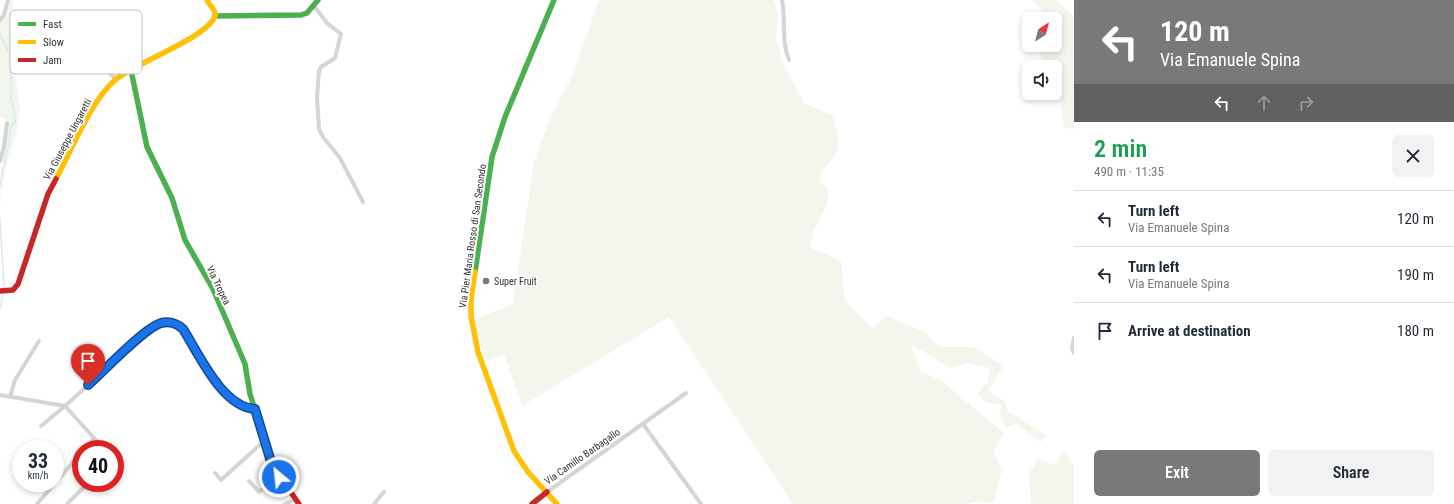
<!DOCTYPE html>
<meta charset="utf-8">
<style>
body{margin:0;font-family:"Roboto Condensed",sans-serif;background:#f2f2f3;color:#1f2937;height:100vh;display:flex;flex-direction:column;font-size:15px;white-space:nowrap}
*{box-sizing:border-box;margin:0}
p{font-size:13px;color:#747a83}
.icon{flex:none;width:22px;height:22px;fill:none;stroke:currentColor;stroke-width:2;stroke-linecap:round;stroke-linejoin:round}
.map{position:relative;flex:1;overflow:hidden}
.drawer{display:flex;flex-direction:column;background:#fff;width:380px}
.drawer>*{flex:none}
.top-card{background:#797979;color:#fff;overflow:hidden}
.needle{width:26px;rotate:36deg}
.controls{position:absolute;left:1022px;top:12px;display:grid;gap:8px}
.controls a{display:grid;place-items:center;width:40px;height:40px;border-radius:6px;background:#fff;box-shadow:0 2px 6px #0003;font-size:20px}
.speed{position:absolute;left:12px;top:440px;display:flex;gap:8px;font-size:20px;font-weight:700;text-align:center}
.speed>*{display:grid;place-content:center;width:52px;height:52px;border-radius:50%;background:#fff;box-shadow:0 2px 6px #0003;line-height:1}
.speed small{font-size:10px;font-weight:400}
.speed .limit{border:6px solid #d22;background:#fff;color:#111}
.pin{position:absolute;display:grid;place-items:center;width:34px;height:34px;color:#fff;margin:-41px -17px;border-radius:50% 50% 50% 0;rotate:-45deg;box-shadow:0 0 4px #0007}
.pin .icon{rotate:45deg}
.me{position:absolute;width:44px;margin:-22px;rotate:332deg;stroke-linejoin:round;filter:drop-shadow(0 0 3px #0008)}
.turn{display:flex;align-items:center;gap:14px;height:84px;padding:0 20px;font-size:18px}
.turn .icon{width:52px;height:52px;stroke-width:2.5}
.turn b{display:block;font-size:28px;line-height:34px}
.lanes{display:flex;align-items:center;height:38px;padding:0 20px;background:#0003;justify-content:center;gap:20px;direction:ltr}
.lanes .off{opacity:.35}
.round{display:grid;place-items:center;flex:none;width:42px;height:42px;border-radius:6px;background:#f2f2f3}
.summary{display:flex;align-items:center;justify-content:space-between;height:68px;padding:0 20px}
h1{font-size:24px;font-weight:600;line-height:30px;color:#1e9e55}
.action{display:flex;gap:8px;margin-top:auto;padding:8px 20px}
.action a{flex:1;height:46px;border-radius:6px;background:#797979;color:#fff;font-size:16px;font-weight:600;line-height:46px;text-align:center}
.action a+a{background:#f2f2f3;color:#1f2937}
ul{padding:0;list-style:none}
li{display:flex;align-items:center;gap:12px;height:56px;padding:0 20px;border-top:1px solid #e0e1e3}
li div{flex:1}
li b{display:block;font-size:15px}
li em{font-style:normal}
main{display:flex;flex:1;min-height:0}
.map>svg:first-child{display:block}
</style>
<main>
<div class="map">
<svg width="1074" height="504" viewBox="0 0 1074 504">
<rect width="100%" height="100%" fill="#fff"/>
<g fill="#f2f6ed">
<path d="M 599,0 L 774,0 L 778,15 L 776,40 L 785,68 L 805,104 L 833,115 C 835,125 840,139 837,149 C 834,162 821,166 819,182 L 828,188 C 830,206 823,211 816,226 C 813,233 812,241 810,248 L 841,261 L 845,301 L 872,328 L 887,316 L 924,332 L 940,347 L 973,347 L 1004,366 L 988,391 L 1006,402 L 1007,411 L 1046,435 L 1041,442 L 1016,424 L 1006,427 L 999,416 L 1001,405 L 986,403 L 977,394 L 987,383 L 990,368 L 968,363 L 950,368 L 911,344 L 921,372 L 941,380 L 1004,433 L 993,452 L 1002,470 L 993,503 L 976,502 L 967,504 L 793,504 L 669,317 L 522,406 L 504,355 L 486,361 L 475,331 L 476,319 L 513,304 L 534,162 L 548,123 L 572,76 Z"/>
<path d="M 1031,0 L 1057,0 L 1074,17 L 1074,129 L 1064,127 L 1055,67 L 1050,67 L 1041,58 L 1039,47 L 1039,45 L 1055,45 L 1055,19 L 1040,19 L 1041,8 Z"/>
<path d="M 10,1 L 13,1 L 10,38 L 20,110 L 16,134 L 3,179 L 1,207 C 0,179 5,149 9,121 L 0,117 L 0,22 L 7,15 Z"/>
<path d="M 1064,450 L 1074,466 L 1074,504 L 1031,504 L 1029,472 L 1039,459 L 1054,465 Z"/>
</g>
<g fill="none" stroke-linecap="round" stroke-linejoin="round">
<g stroke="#d9eaf4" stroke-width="1.5">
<path d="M 0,34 L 11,58 L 11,98 L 15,116 L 15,121 L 11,126 L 9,143 L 2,173 L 0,187"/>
<path d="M 0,218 L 4,287 L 0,309"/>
</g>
<g stroke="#d5d5d5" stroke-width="4">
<path d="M 782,0 C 786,20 781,41 789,60"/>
<path d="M 314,6 L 327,23 L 341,34 L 335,58 L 321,67 L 319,71 L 317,97 L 319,129 L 323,137 L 340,158 L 363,202"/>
<path d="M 0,20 L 4,15 L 8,0"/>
<path d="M 62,35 L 87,54 L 116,79"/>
<path d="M 0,161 L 4,147 L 7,123"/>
<path d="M 1074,338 L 1072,348 L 1074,353"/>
<path d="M 0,395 L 65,406 L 151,328 C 163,322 173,320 183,329 C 199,354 222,407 255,409"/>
<path d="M 10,397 L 15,380 L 39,341"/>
<path d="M 643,424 L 701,504"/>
<path d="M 41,426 L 65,406 L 104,449"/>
<path d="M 85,449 L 94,438"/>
<path d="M 215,473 L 221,480 L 264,441"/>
<path d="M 249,481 L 259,492 L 279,477"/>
<path d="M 547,492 L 686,393"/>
<path d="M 37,504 L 81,453"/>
<path d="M 67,504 L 88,483"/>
<path d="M 285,504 L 296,499"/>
<path d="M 374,504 L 384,492"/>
</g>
<g stroke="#4caf50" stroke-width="5.5">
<path d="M 215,16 L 301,15 L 307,13 L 318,0"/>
<path d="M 131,70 L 147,147 L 172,198 L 185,240 L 213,289 L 245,364 L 250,394 L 255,410"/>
<path d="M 475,272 L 492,157 L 505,117 L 554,0"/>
</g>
<g stroke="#ffc107" stroke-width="5.5">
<path d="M 56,179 C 72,149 91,101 115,80 C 135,63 207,38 215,16 C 217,12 209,4 207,0"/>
<path d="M 475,272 L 471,299 L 471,316 L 478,352 L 514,451 L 528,472 L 557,504"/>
</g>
<g stroke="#c62828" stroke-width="5.5">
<path d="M 0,291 L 13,290 L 18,284 L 48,194 L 56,179"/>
<path d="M 255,410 L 272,465 L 299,504"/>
<path d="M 532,504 L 547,492"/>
</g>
</g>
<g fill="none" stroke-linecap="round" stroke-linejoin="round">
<g stroke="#114b97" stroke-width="10">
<path id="route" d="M 88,385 C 103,372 144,328 161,323 C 170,321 176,323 183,329 C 199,354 222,407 255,409 L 272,465 L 279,477"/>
</g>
<use href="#route" stroke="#1a73e8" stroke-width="7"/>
</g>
<circle fill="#797979" stroke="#fff" stroke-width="1.5" cx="486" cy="281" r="4"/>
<g text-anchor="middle" stroke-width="4" stroke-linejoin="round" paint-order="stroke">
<g font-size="10" fill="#313131" stroke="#fff">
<text transform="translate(67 139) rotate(-62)" y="4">Via Giuseppe Ungaretti</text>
<text transform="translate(472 236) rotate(-82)" y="4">Via Pier Maria Rosso di San Secondo</text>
<text transform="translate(219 285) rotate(64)" y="4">Via Tropea</text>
<text transform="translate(582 456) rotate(-35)" y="4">Via Camillo Barbagallo</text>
</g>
<g font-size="10" fill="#313131" stroke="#fff" text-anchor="start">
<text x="494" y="285">Super Fruit</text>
</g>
</g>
<rect x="10" y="10" width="132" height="64" rx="6" fill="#fff" stroke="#c1c1c1" stroke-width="1"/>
<rect x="18" y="22" width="18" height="4" fill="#4caf50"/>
<rect x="18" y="40" width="18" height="4" fill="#ffc107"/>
<rect x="18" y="58" width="18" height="4" fill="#c62828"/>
<g font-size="11" fill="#313131">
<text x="43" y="28">Fast</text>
<text x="43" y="46">Slow</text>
<text x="43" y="64">Jam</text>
</g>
</svg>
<div class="controls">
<a><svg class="needle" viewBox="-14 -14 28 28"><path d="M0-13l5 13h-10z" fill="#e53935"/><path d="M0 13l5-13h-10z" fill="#747a83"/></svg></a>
<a><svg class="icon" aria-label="sound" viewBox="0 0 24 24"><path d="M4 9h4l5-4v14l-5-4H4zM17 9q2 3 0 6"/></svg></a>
</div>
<div class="speed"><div>33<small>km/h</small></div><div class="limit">40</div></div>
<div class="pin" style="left:88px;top:385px;background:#d93025"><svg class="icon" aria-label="arrive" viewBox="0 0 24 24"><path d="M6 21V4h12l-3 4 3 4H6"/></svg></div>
<svg class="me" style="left:279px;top:477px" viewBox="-20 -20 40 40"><circle r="17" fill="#1a73e8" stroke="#fff" stroke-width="3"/><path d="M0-11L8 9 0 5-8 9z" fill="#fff"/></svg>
</div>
<section class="drawer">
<div class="top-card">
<div class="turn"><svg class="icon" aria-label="left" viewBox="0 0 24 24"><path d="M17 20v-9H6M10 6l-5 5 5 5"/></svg><div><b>120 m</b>Via Emanuele Spina</div></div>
<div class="lanes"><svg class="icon" aria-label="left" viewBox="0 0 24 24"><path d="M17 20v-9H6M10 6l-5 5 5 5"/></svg><svg class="icon off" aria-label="ahead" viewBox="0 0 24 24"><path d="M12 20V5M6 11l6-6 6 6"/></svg><svg class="icon off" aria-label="right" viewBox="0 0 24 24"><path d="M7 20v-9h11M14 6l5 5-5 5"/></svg></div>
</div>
<div class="summary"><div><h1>2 min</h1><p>490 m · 11:35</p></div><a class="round"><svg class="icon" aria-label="close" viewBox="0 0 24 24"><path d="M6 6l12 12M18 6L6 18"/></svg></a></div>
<ul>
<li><svg class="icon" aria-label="left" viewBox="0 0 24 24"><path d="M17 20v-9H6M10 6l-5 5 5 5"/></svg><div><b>Turn left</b><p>Via Emanuele Spina</p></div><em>120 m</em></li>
<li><svg class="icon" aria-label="left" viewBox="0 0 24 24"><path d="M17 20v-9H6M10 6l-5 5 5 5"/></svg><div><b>Turn left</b><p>Via Emanuele Spina</p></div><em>190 m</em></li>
<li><svg class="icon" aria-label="arrive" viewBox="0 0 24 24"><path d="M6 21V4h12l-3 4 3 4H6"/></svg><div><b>Arrive at destination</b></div><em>180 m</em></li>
</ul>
<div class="action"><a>Exit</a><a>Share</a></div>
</section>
</main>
